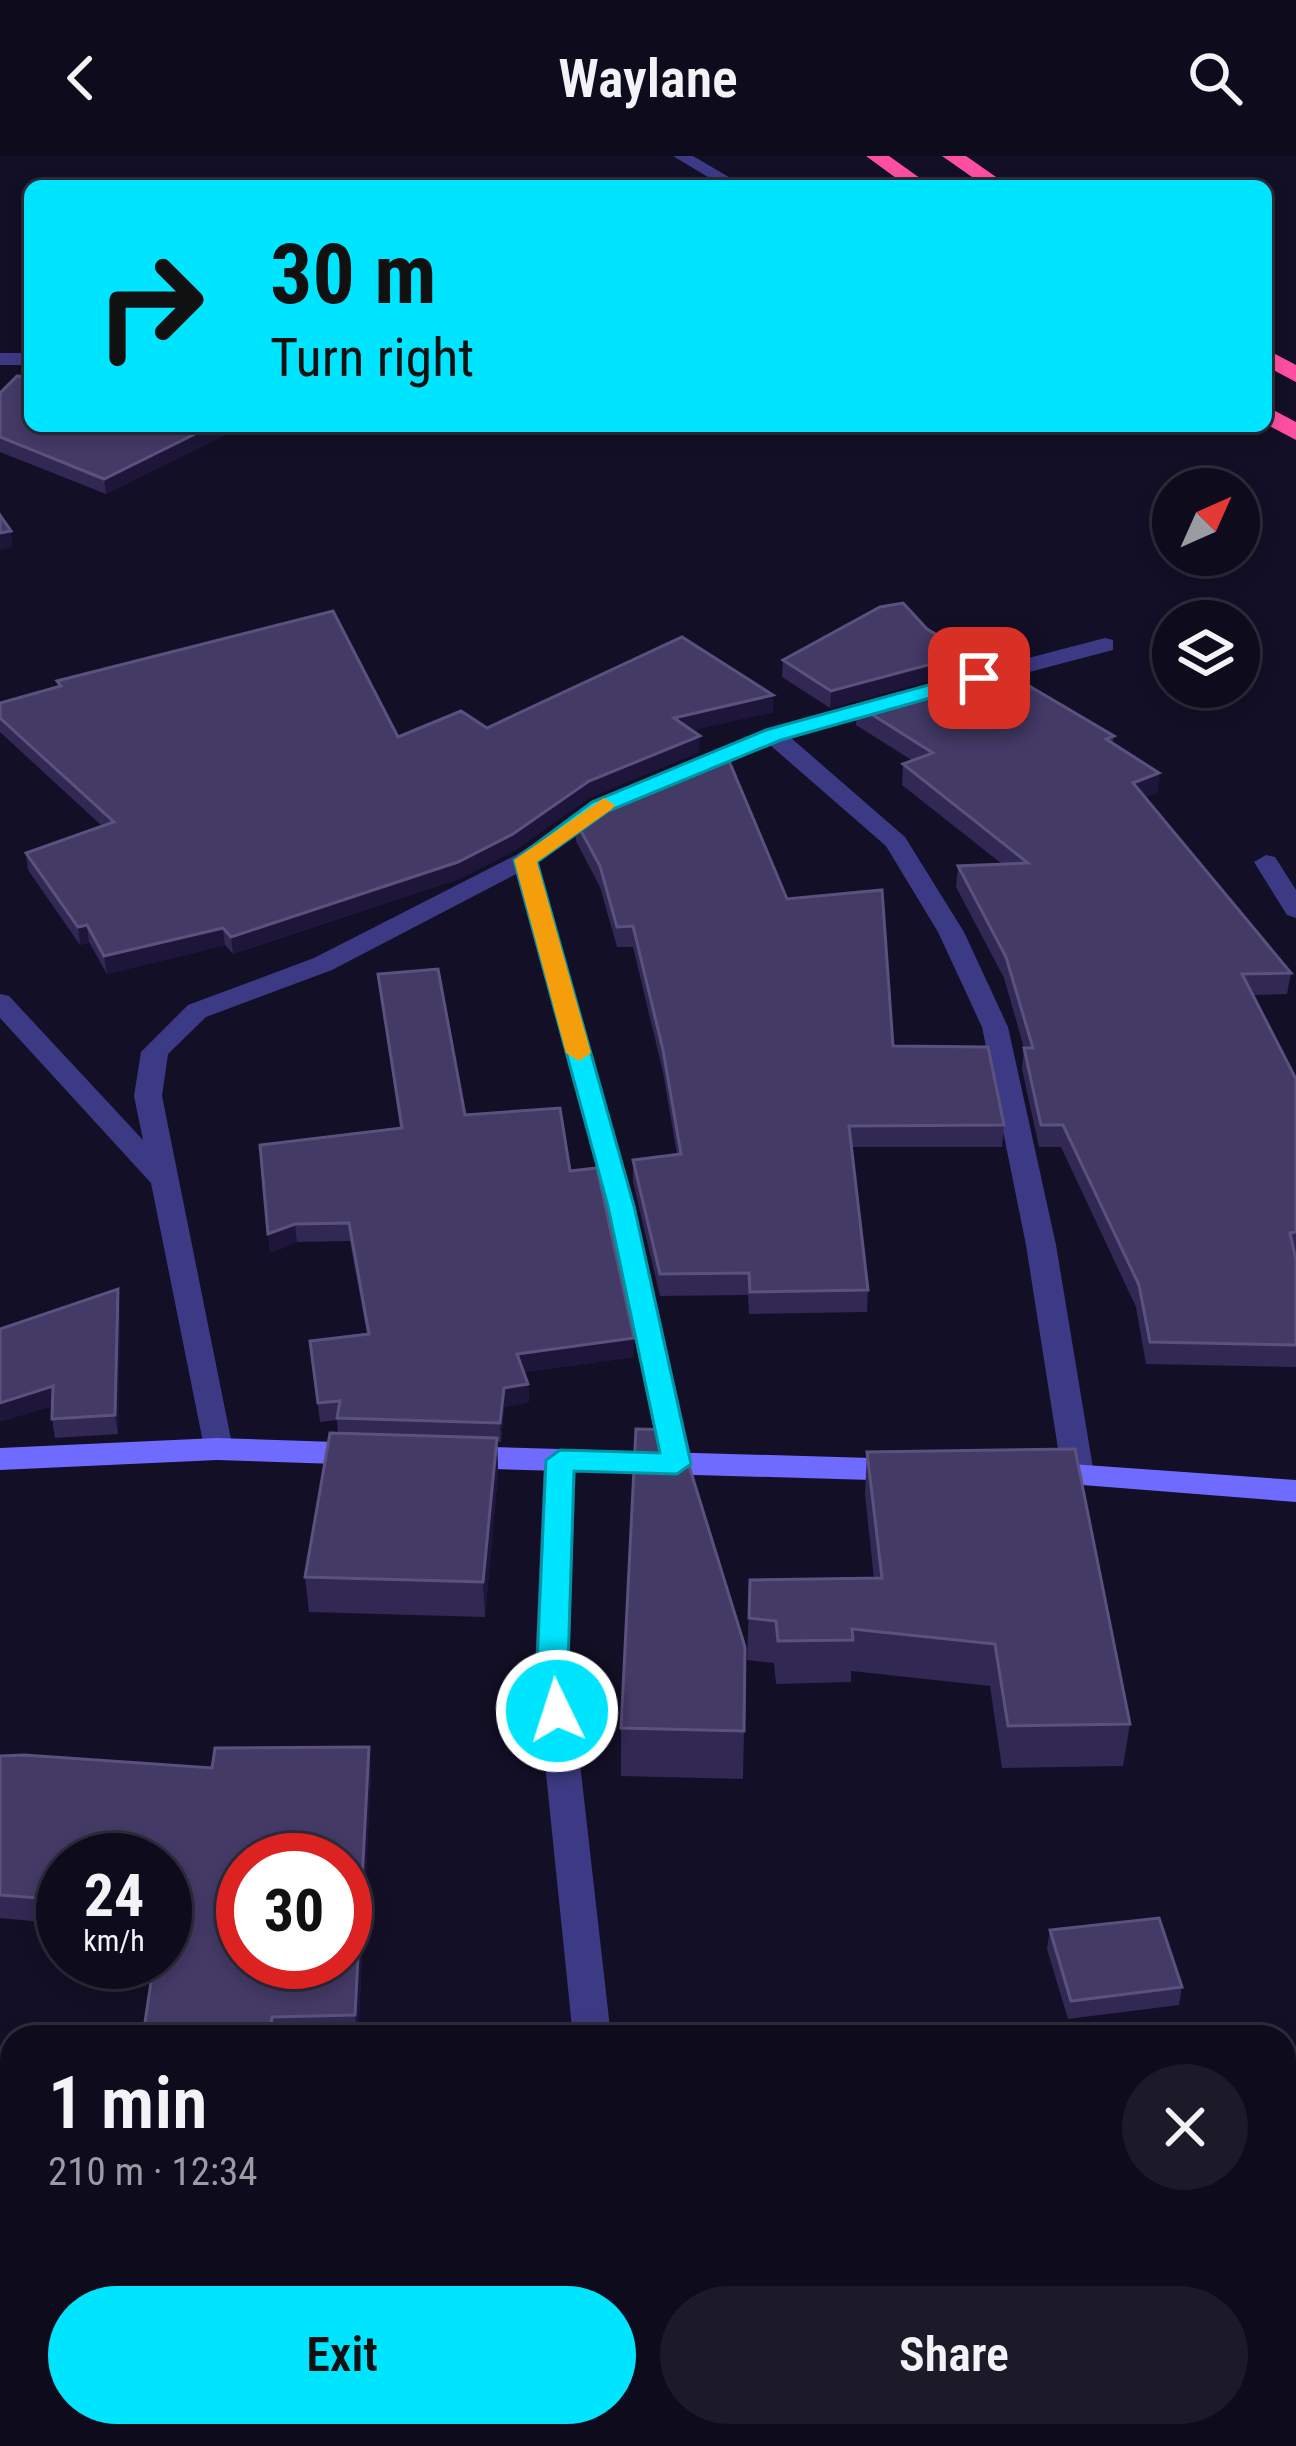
<!DOCTYPE html>
<meta charset="utf-8">
<style>
body{margin:0;font-family:"Roboto Condensed",sans-serif;background:#1c1929;color:#f1f3f6;height:100vh;display:flex;flex-direction:column;font-size:45px;white-space:nowrap}
*{box-sizing:border-box;margin:0}
p{font-size:39px;color:#9b9ba3}
.icon{flex:none;width:66px;height:66px;fill:none;stroke:currentColor;stroke-width:2;stroke-linecap:round;stroke-linejoin:round}
.map{position:relative;flex:1;overflow:hidden}
.sheet{position:absolute;left:0px;top:1869px;width:1296px;height:423px;display:flex;flex-direction:column;background:#0e0b1c;border-radius:36px 36px 0 0;box-shadow:0 6px 18px #0003,0 0 0 3px #2e2b3b}
.sheet>*{flex:none}
.top-card{position:absolute;left:24px;top:24px;width:1248px;height:252px;border-radius:18px;box-shadow:0 6px 18px #0003,0 0 0 3px #2e2b3b;background:#00e5ff;color:#111;overflow:hidden}
.needle{width:78px;rotate:45deg}
.fabs{position:absolute;left:1152px;top:312px;display:grid;gap:24px}
.fabs a{display:grid;place-items:center;width:108px;height:108px;border-radius:50%;background:#0e0b1c;box-shadow:0 6px 18px #0003,0 0 0 3px #2e2b3b;font-size:60px}
.speed{position:absolute;left:36px;top:1677px;display:flex;gap:24px;font-size:60px;font-weight:700;text-align:center}
.speed>*{display:grid;place-content:center;width:156px;height:156px;border-radius:50%;background:#0e0b1c;box-shadow:0 6px 18px #0003,0 0 0 3px #2e2b3b;line-height:1}
.speed small{font-size:30px;font-weight:400}
.speed .limit{border:18px solid #d22;background:#fff;color:#111}
.pin{position:absolute;display:grid;place-items:center;width:102px;height:102px;color:#fff;margin:-51px;border-radius:24px;box-shadow:0 6px 18px #0006}
.me{position:absolute;width:132px;margin:-66px;rotate:356deg;stroke-linejoin:round;filter:drop-shadow(0 0 9px #0008)}
.turn{display:flex;align-items:center;gap:42px;height:252px;padding:0 48px;font-size:54px}
.turn .icon{width:156px;height:156px;stroke-width:2.5}
.turn b{display:block;font-size:84px;line-height:102px}
.round{display:grid;place-items:center;flex:none;width:126px;height:126px;border-radius:63px;background:#1c1929}
.headline{display:flex;align-items:center;justify-content:space-between;height:204px;padding:0 48px}
h1{font-size:72px;font-weight:600;line-height:90px}
.button{display:flex;gap:24px;margin-top:auto;padding:24px 48px}
.button a{flex:1;height:138px;border-radius:72px;background:#00e5ff;color:#111;font-size:48px;font-weight:600;line-height:138px;text-align:center}
.button a+a{background:#1c1929;color:#f1f3f6}
header{display:flex;justify-content:space-between;align-items:center;height:156px;padding:0 48px;background:#0e0b1c;font-size:54px;font-weight:600}
.map>svg:first-child{display:block}
</style>
<header><svg class="icon" aria-label="back" viewBox="0 0 24 24"><path d="M15 5l-7 7 7 7"/></svg>Waylane<svg class="icon" aria-label="search" viewBox="0 0 24 24"><circle cx="10" cy="10" r="6"/><path d="M15 15l6 6"/></svg></header>
<div class="map">
<svg width="1296" height="2290" viewBox="0 0 1296 2290">
<rect width="100%" height="100%" fill="#130f26"/>
<g fill="none" stroke-linecap="round" stroke-linejoin="round">
<g fill="#3d3a85" fill-rule="evenodd">
<path d="M 673,0 L 693,0 L 744,30 L 723,30 Z"/>
<rect x="0" y="197" width="30" height="12"/>
<path d="M 1105,482 L 1113,484 L 1113,494 L 964,533 L 953,526 L 956,521 Z"/>
<path d="M 894,537 L 905,544 L 902,549 L 790,581 L 905,681 L 964,776 L 1008,871 L 1056,1089 L 1094,1318 L 1089,1326 L 1067,1326 L 1062,1318 L 1026,1089 L 982,871 L 938,776 L 886,690 L 770,589 L 698,618 L 682,618 L 678,613 L 765,574 Z"/>
<path d="M 607,641 L 616,643 L 616,653 L 538,706 L 635,1050 L 693,1308 L 688,1316 L 666,1316 L 661,1308 L 607,1050 L 516,718 L 332,814 L 206,861 L 168,898 L 162,940 L 233,1293 L 228,1301 L 206,1301 L 151,1027 L 0,862 L 0,838 L 9,840 L 143,984 L 134,940 L 141,896 L 188,849 L 314,802 L 516,699 Z"/>
<path d="M 1266,699 L 1275,701 L 1296,734 L 1296,762 L 1287,759 L 1254,706 Z"/>
<path d="M 560,1293 L 571,1296 L 576,1304 L 569,1510 L 611,1881 L 573,1881 L 535,1510 L 544,1304 L 549,1296 Z"/>
<path d="M 639,2280 L 683,2280 L 684,2290 L 640,2290 Z"/>
</g>
<g fill="#6f6bff" fill-rule="evenodd">
<path d="M 217,1282 L 366,1287 L 377,1290 L 382,1298 L 377,1306 L 366,1309 L 217,1304 L 0,1314 L 0,1292 Z"/>
<path d="M 456,1290 L 905,1303 L 916,1306 L 921,1314 L 916,1322 L 905,1325 L 456,1312 L 445,1309 L 440,1301 L 445,1293 Z"/>
<path d="M 1043,1306 L 1296,1324 L 1296,1346 L 1032,1325 L 1027,1317 L 1032,1309 Z"/>
</g>
<g fill="#ff4fa3" fill-rule="evenodd">
<path d="M 866,0 L 889,0 L 931,30 L 907,30 Z"/>
<path d="M 942,0 L 966,0 L 1009,30 L 985,30 Z"/>
<path d="M 1266,193 L 1296,209 L 1296,226 L 1266,210 Z"/>
<path d="M 1266,250 L 1296,266 L 1296,284 L 1266,268 Z"/>
</g>
</g>
<g fill="#312854">
<path d="M 0,237 L 30,270 L 243,270 L 106,338 L 0,296 Z"/>
<path d="M 783,504 L 968,514 L 830,552 L 782,521 Z"/>
<path d="M 57,525 L 398,581 L 773,539 L 773,556 L 692,574 L 699,596 L 589,642 L 514,695 L 459,723 L 233,798 L 225,789 L 107,818 L 89,786 L 80,789 L 28,714 L 26,697 L 102,670 L 0,576 L 0,547 L 58,531 Z"/>
<path d="M 857,549 L 1114,580 L 1113,587 L 1159,617 L 1157,637 L 1145,641 L 1291,817 L 1287,838 L 1253,839 L 1296,923 L 1296,1211 L 1146,1208 L 1136,1151 L 1061,991 L 1039,991 L 1022,913 L 1024,892 L 1004,822 L 956,731 L 958,710 L 1002,708 L 902,629 L 903,608 L 913,605 L 856,569 Z"/>
<path d="M 575,664 L 787,743 L 893,890 L 1004,969 L 1002,991 L 852,991 L 868,1134 L 867,1156 L 749,1158 L 748,1139 L 660,1140 L 633,1026 L 633,1004 L 677,999 L 663,916 L 633,791 L 617,791 L 600,731 L 576,685 Z"/>
<path d="M 378,818 L 465,959 L 570,1015 L 634,1201 L 524,1216 L 528,1228 L 529,1246 L 504,1251 L 501,1286 L 497,1286 L 498,1317 L 485,1461 L 309,1456 L 305,1421 L 338,1277 L 337,1264 L 320,1266 L 310,1185 L 367,1178 L 350,1085 L 297,1086 L 270,1097 L 260,989 L 400,972 Z"/>
<path d="M 120,1151 L 118,1278 L 55,1282 L 52,1263 Z"/>
<path d="M 867,1296 L 1130,1568 L 1123,1610 L 1002,1612 L 990,1530 L 851,1515 L 851,1526 L 776,1528 L 774,1507 L 747,1504 L 750,1424 L 874,1423 L 865,1338 Z"/>
<path d="M 621,1572 L 744,1575 L 743,1623 L 621,1620 Z"/>
<path d="M 0,1600 L 212,1612 L 371,1616 L 358,1881 L 146,1881 L 144,1873 L 165,1806 L 165,1704 L 63,1704 L 63,1768 L 0,1762 Z"/>
<path d="M 1050,1774 L 1182,1831 L 1179,1849 L 1068,1863 L 1047,1793 Z"/>
<path d="M 1296,1903 L 1296,2010 L 1284,1987 L 1284,1907 Z"/>
<path d="M 266,2280 L 472,2280 L 473,2288 L 402,2289 Z"/>
<path d="M 980,2280 L 1216,2280 L 1192,2290 L 985,2290 Z"/>
</g>
<g fill="#1d163a">
<path d="M 211,270 L 243,270 L 106,338 L 104,323 Z"/>
<path d="M 11,375 L 13,391 L 0,394 L 0,377 Z"/>
<path d="M 969,498 L 968,514 L 830,552 L 831,535 Z"/>
<path d="M 773,539 L 773,556 L 674,579 L 674,562 Z"/>
<path d="M 700,580 L 699,596 L 589,642 L 514,695 L 459,723 L 233,798 L 231,781 L 589,625 Z"/>
<path d="M 1159,617 L 1157,637 L 1131,647 L 1133,627 Z"/>
<path d="M 87,769 L 89,786 L 80,789 L 78,771 Z"/>
<path d="M 223,772 L 225,789 L 107,818 L 104,800 Z"/>
<path d="M 295,1068 L 297,1086 L 270,1097 L 268,1078 Z"/>
<path d="M 118,1133 L 120,1151 L 118,1278 L 115,1259 Z"/>
<path d="M 634,1182 L 634,1201 L 518,1217 L 517,1198 Z"/>
<path d="M 528,1228 L 529,1246 L 504,1251 L 501,1286 L 500,1267 L 504,1232 Z"/>
<path d="M 53,1230 L 57,1249 L 0,1266 L 0,1247 Z"/>
<path d="M 497,1282 L 498,1317 L 485,1461 L 483,1426 Z"/>
<path d="M 369,1591 L 371,1616 L 358,1881 L 355,1859 Z"/>
<path d="M 3,1990 L 9,2014 L 0,2049 L 0,2002 Z"/>
<path d="M 154,2280 L 162,2280 L 162,2290 L 153,2290 Z"/>
<path d="M 1154,2280 L 1216,2280 L 1192,2290 L 1131,2290 Z"/>
</g>
<g fill="#433a66" stroke="#5a527e" stroke-width="3" fill-rule="evenodd">
<path d="M 17,220 L 30,221 L 30,270 L 211,270 L 104,323 L 0,281 L 0,237 Z"/>
<path d="M 0,359 L 11,375 L 0,377 Z"/>
<path d="M 903,447 L 927,473 L 969,498 L 831,535 L 783,504 L 880,451 Z"/>
<path d="M 333,455 L 398,581 L 461,555 L 487,572 L 682,481 L 773,539 L 674,562 L 700,580 L 589,625 L 513,678 L 458,706 L 231,781 L 223,772 L 104,800 L 87,769 L 78,771 L 26,697 L 114,666 L 0,562 L 0,547 L 61,530 L 57,525 Z"/>
<path d="M 997,511 L 1114,580 L 1106,583 L 1159,617 L 1133,627 L 1291,817 L 1242,818 L 1296,923 L 1296,1076 L 1290,1077 L 1296,1104 L 1296,1189 L 1150,1186 L 1139,1129 L 1063,969 L 1041,969 L 1024,892 L 1033,892 L 1006,801 L 958,710 L 1028,707 L 903,608 L 933,597 L 857,549 Z"/>
<path d="M 724,593 L 787,743 L 882,734 L 893,890 L 988,891 L 1004,969 L 849,970 L 868,1134 L 750,1136 L 749,1117 L 660,1118 L 633,1004 L 681,998 L 663,894 L 633,770 L 617,771 L 600,710 L 575,664 L 611,640 Z"/>
<path d="M 438,813 L 465,959 L 560,952 L 570,1015 L 597,1012 L 634,1182 L 517,1198 L 528,1228 L 504,1232 L 500,1267 L 337,1262 L 340,1245 L 318,1247 L 310,1185 L 369,1178 L 349,1067 L 295,1068 L 268,1078 L 260,989 L 402,972 L 378,818 Z"/>
<path d="M 118,1133 L 115,1259 L 52,1263 L 53,1230 L 0,1247 L 0,1173 Z"/>
<path d="M 636,1273 L 678,1274 L 745,1491 L 744,1575 L 621,1572 Z"/>
<path d="M 330,1277 L 497,1282 L 483,1426 L 305,1421 Z"/>
<path d="M 1075,1293 L 1130,1568 L 1008,1570 L 995,1488 L 852,1473 L 853,1484 L 778,1485 L 776,1465 L 749,1462 L 750,1424 L 882,1422 L 867,1296 Z"/>
<path d="M 369,1591 L 355,1859 L 272,1861 L 271,1872 L 144,1873 L 154,1806 L 165,1806 L 165,1704 L 63,1704 L 63,1744 L 0,1739 L 0,1600 L 24,1599 L 212,1612 L 215,1592 ZM 243,1704 L 345,1704 L 345,1806 L 243,1806 Z"/>
<path d="M 1159,1762 L 1182,1831 L 1071,1845 L 1050,1774 Z"/>
<path d="M 1296,1903 L 1296,1983 L 1284,1959 L 1284,1907 Z"/>
<path d="M 12,2041 L 12,2280 L 154,2280 L 153,2290 L 0,2290 L 0,2103 Z"/>
<path d="M 402,2280 L 471,2280 L 471,2288 L 599,2285 L 599,2290 L 402,2290 Z"/>
<path d="M 999,2280 L 1154,2280 L 1131,2290 L 1004,2290 Z"/>
</g>
<path fill="#00e5ff" stroke="#0095a6" stroke-width="3" d="M 979,515 L 987,517 L 987,526 L 781,584 L 608,655 L 537,706 L 634,1050 L 691,1308 L 677,1318 L 574,1315 L 568,1510 L 573,1555 L 568,1563 L 546,1563 L 537,1510 L 546,1304 L 560,1294 L 660,1297 L 608,1050 L 514,704 L 592,646 L 766,574 Z"/>
<path fill="#f59e0b" d="M 604,642 L 615,649 L 612,653 L 537,706 L 591,897 L 579,905 L 566,897 L 514,704 Z"/>
</svg>
<div class="fabs">
<a><svg class="needle" viewBox="-14 -14 28 28"><path d="M0-13l5 13h-10z" fill="#e53935"/><path d="M0 13l5-13h-10z" fill="#9b9ba3"/></svg></a>
<a><svg class="icon" aria-label="layers" viewBox="0 0 24 24"><path d="M12 4l9 5-9 5-9-5zM3 14l9 5 9-5"/></svg></a>
</div>
<div class="speed"><div>24<small>km/h</small></div><div class="limit">30</div></div>
<div class="pin" style="left:979px;top:522px;background:#d93025"><svg class="icon" aria-label="arrive" viewBox="0 0 24 24"><path d="M6 21V4h12l-3 4 3 4H6"/></svg></div>
<svg class="me" style="left:557px;top:1555px" viewBox="-20 -20 40 40"><circle r="17" fill="#00e5ff" stroke="#fff" stroke-width="3"/><path d="M0-11L8 9 0 5-8 9z" fill="#fff"/></svg>
<div class="top-card">
<div class="turn"><svg class="icon" aria-label="right" viewBox="0 0 24 24"><path d="M7 20v-9h11M14 6l5 5-5 5"/></svg><div><b>30 m</b>Turn right</div></div>
</div>
<section class="sheet">
<div class="headline"><div><h1>1 min</h1><p>210 m · 12:34</p></div><a class="round"><svg class="icon" aria-label="close" viewBox="0 0 24 24"><path d="M6 6l12 12M18 6L6 18"/></svg></a></div>
<div class="button"><a>Exit</a><a>Share</a></div>
</section>
</div>
